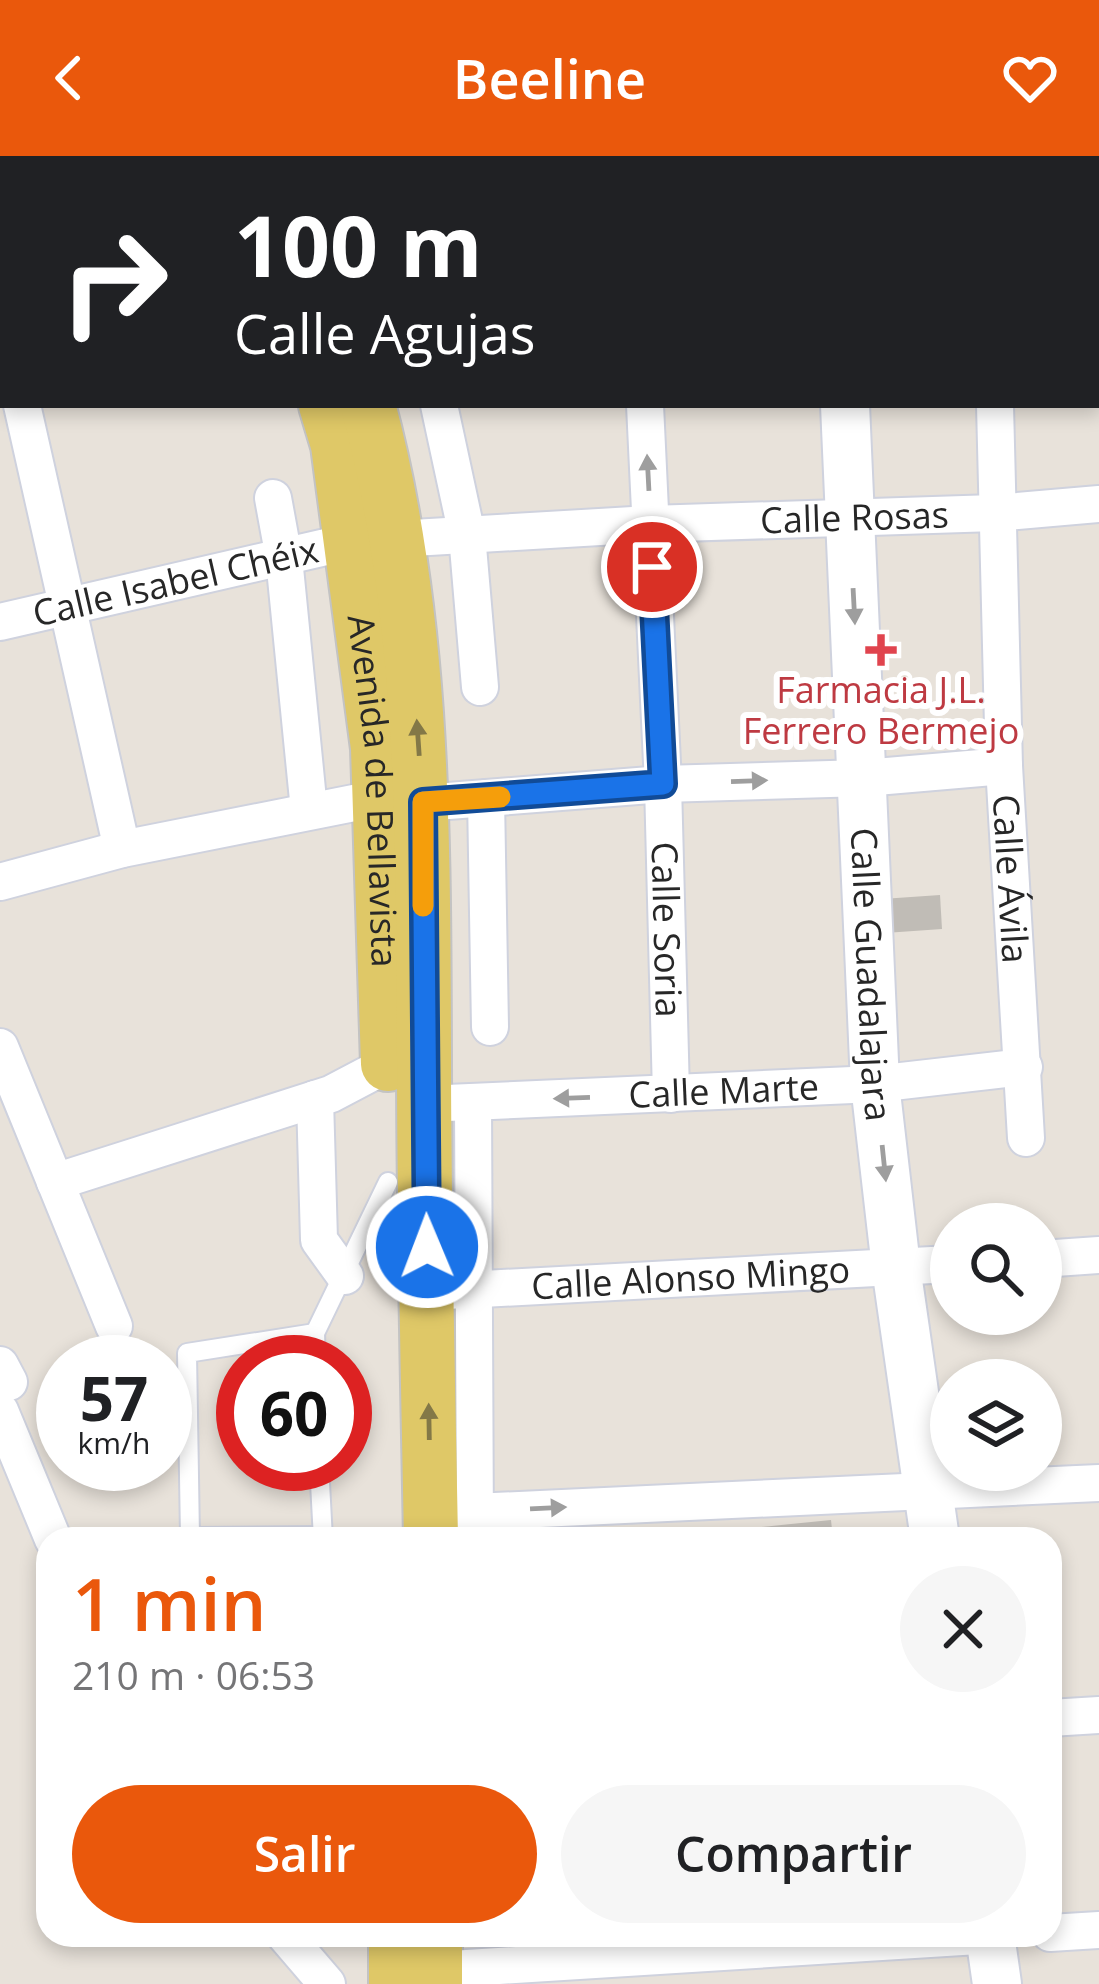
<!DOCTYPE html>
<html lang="es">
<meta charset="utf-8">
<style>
body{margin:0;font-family:"Open Sans",sans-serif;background:#f6f6f6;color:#202124;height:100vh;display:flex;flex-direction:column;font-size:45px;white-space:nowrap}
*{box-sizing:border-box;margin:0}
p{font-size:39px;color:#757577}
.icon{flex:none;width:66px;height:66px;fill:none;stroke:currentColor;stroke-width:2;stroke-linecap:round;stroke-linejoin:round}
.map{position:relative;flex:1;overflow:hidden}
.panel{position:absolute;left:36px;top:1371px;width:1026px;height:420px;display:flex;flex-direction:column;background:#fff;border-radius:36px;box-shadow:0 6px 18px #0003}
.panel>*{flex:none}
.guide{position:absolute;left:0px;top:0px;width:1101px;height:252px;box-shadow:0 6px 18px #0003;background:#202124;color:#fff;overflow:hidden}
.fabs{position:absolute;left:930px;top:1047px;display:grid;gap:24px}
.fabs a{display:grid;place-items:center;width:132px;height:132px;border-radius:50%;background:#fff;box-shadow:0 6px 18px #0003;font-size:60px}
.speed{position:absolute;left:36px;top:1179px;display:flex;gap:24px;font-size:60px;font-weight:700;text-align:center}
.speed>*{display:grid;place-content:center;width:156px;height:156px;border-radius:50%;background:#fff;box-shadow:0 6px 18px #0003;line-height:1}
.speed small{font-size:30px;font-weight:400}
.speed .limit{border:18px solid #d22;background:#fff;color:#111}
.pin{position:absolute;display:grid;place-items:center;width:102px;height:102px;color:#fff;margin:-51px;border:6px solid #fff;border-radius:50%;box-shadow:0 3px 12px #0007}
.me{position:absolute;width:132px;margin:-66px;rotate:359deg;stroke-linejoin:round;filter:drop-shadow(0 0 9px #0008)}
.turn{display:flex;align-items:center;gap:42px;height:252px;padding:0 36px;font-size:54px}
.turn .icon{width:156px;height:156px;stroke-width:2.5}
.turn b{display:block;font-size:84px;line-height:102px}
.round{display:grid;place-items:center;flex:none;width:126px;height:126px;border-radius:63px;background:#f6f6f6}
.head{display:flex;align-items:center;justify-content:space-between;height:204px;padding:0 36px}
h1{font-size:72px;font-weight:600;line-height:90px;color:#ea580c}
.button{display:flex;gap:24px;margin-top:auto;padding:24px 36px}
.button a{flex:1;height:138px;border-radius:72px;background:#ea580c;color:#fff;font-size:48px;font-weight:600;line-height:138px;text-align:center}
.button a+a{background:#f6f6f6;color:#202124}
header{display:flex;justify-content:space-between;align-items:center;height:156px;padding:0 36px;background:#ea580c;color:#fff;font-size:54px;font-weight:600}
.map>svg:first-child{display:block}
</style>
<header><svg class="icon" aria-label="back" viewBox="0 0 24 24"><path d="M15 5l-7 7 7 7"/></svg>Beeline<svg class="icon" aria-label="heart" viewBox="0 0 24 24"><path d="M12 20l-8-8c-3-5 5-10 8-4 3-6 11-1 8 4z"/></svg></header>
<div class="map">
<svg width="1099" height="1828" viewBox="0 0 1099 1828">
<rect width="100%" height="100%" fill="#e8e2da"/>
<g fill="#c0bcb6">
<path d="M 940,739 L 942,773 L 885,777 L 882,743 Z"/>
<path d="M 831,1364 L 833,1383 L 671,1383 L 671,1380 Z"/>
</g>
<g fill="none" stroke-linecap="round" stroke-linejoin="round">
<g stroke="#cfd2de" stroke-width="22">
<g id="lane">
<path d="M 315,1177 L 316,1206"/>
<path d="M 319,1308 L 323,1383"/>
<path d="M 321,1380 L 190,1381 L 187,1197 L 315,1177 L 388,1026"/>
</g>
</g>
<g stroke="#cfd2de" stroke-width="40">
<g id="street">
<path d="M 633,0 L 633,3"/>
<path d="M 990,0 L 990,3"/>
<path d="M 0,152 L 3,165"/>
<path d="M 22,249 L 122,693"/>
<path d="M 439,249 L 467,379 L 480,531"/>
<path id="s1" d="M 645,249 L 663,628 L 671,938"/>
<path id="s2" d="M 995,249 L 1004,610 L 1026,982"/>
<path d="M 273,342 L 284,402 L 309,654"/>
<path id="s3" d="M 396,383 L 650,368 L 995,357 L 1099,348"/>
<path id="s4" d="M 0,466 L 352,385"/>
<path d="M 486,642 L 490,871"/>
<path d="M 423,647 L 663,628 L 864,622 L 1004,610"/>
<path d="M 0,726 L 122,693 L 379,642"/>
<path d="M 0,891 L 114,1170"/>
<path d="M 315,943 L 319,1084 L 345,1120"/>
<path d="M 473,946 L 475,1383"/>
<path id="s5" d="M 424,948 L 875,928 L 1024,911"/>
<path d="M 55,1026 L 331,938 L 388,908"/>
<path d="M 1041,1103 L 1099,1099"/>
<path id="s6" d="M 427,1136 L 951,1108"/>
<path d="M 0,1209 L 9,1226"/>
<path d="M 0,1255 L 53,1383"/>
<path d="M 431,1358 L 1099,1327"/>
<path d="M 1050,1562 L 1099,1559"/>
<path d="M 1050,1777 L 1099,1774"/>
<path d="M 285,1779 L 327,1828"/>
<path d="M 435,1814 L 994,1779"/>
</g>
</g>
<g stroke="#cfd2de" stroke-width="52">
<g id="secondary">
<path d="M 837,0 L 837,3"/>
<path id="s7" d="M 845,249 L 875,928 L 896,1111 L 935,1383"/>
<path d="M 990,1779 L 997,1828"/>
</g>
</g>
<g stroke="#c3c3c3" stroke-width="58">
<g id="primary">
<path d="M 253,0 L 254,3"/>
<path d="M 296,0 L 297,3"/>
<path id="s8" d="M 326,249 L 338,289 L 378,592 L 388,908"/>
<path d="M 368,249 C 425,462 423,682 424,900 C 424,1061 428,1222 431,1383"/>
<path d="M 435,1779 L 435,1828"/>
<path d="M 396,1828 L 396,1779"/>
</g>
</g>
<use href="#lane" stroke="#fff" stroke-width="18"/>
<use href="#street" stroke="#fff" stroke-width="36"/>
<use href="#secondary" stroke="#fff" stroke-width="48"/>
<use href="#primary" stroke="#dfc867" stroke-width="54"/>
</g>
<defs><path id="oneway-solid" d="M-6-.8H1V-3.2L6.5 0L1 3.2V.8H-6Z" transform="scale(3)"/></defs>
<g fill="#9e9e9e">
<use href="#oneway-solid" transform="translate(648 317) rotate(-93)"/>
<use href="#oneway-solid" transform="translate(854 450) rotate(87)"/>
<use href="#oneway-solid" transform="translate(749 625) rotate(-2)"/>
<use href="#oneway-solid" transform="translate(572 942) rotate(178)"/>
<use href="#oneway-solid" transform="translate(884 1007) rotate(84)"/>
<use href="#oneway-solid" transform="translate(548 1352) rotate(-3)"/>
</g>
<g fill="#837847">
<use href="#oneway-solid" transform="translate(418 582) rotate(-94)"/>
<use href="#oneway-solid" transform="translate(429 1266) rotate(-91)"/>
</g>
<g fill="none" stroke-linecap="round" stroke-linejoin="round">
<g stroke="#114b97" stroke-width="30">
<path id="route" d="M 427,1091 L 423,646 L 663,628 L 652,411"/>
</g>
<use href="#route" stroke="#1a73e8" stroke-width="21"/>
<path stroke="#f59e0b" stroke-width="21" d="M 423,750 L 423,646 L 500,641"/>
</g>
<path fill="#e0444e" stroke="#fff" stroke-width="4.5" d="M875 476h12v12h12v12h-12v12h-12v-12h-12v-12h12z"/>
<g text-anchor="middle" stroke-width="12" stroke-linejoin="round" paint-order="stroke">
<g font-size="36" fill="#272727" stroke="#fff">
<text dy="13" stroke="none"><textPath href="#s3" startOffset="459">Calle Rosas</textPath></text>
<text dy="13" stroke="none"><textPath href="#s4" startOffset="180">Calle Isabel Chéix</textPath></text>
<text dy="13" stroke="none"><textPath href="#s8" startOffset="390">Avenida de Bellavista</textPath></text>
<text dy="13" stroke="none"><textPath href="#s2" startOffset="474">Calle Ávila</textPath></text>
<text dy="13" stroke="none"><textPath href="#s1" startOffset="525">Calle Soria</textPath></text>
<text dy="13" stroke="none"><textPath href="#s7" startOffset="570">Calle Guadalajara</textPath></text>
<text dy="13" stroke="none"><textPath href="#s5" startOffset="300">Calle Marte</textPath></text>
<text dy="13" stroke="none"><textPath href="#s6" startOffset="264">Calle Alonso Mingo</textPath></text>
</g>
<g font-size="36" fill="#be3a42" stroke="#fff">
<text x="881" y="547">Farmacia J.L.<tspan x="881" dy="41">Ferrero Bermejo</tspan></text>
</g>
</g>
</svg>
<div class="fabs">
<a><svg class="icon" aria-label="search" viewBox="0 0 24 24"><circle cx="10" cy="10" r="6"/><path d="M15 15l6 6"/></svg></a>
<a><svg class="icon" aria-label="layers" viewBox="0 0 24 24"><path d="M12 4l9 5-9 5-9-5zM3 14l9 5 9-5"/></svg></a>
</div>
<div class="speed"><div>57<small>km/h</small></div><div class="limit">60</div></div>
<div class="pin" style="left:652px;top:411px;background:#d93025"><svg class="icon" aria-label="arrive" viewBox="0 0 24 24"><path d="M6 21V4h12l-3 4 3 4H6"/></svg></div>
<svg class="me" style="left:427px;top:1091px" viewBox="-20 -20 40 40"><circle r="17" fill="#1a73e8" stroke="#fff" stroke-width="3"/><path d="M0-11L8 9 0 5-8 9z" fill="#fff"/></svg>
<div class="guide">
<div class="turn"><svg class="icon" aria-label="right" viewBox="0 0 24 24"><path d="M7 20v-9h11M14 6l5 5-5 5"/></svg><div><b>100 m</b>Calle Agujas</div></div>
</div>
<section class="panel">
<div class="head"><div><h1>1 min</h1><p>210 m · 06:53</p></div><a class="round"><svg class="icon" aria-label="close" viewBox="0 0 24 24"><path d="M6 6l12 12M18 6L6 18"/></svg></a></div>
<div class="button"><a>Salir</a><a>Compartir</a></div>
</section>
</div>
